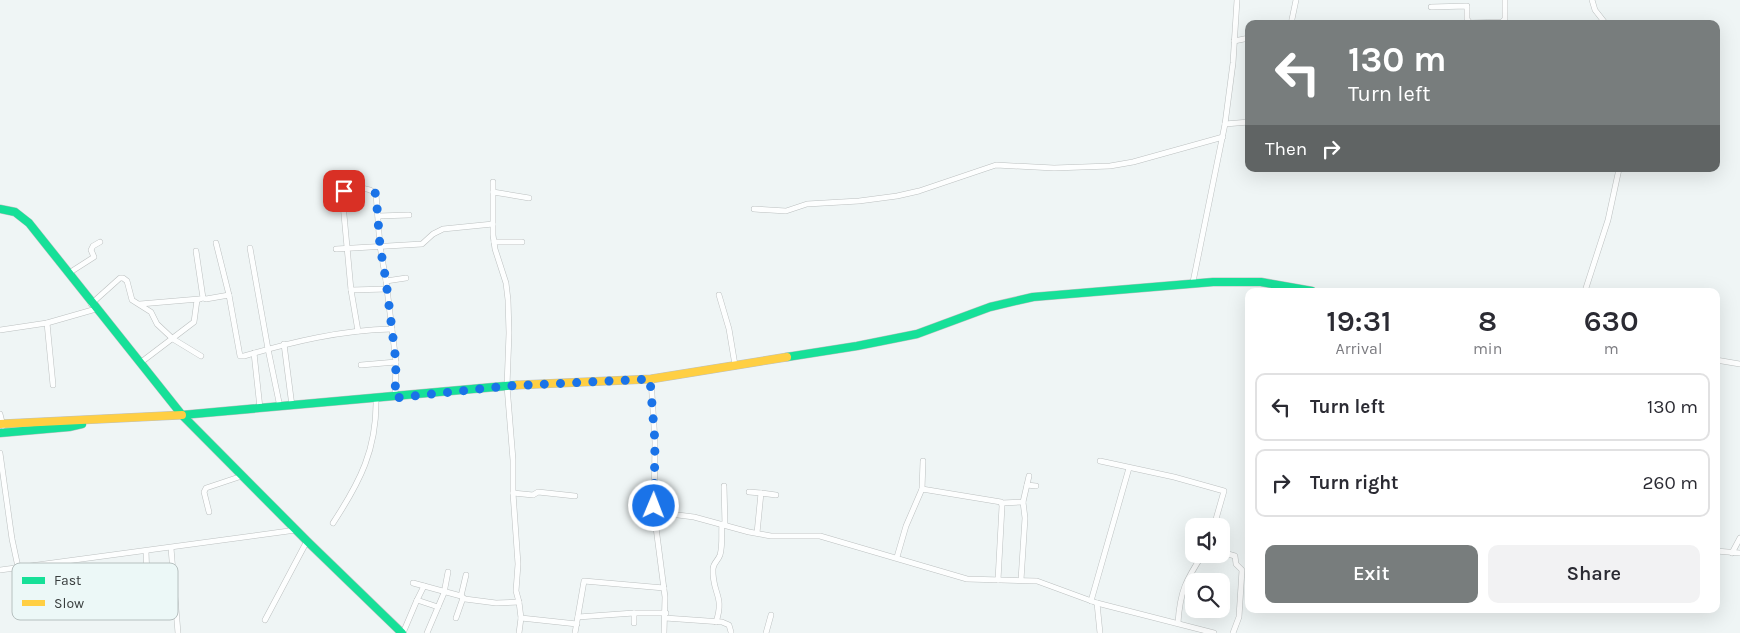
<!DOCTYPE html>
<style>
body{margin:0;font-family:Karla,sans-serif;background:#f2f2f3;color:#2b2b33;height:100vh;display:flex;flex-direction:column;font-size:19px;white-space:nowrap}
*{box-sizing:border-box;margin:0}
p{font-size:16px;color:#7c7c81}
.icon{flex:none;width:28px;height:28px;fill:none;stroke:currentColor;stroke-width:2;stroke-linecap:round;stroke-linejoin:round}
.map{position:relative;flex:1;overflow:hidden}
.drawer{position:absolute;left:1245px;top:288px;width:475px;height:325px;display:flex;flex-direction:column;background:#fff;border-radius:10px;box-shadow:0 5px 20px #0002}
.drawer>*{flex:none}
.banner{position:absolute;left:1245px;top:20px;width:475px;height:152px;border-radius:10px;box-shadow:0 5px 20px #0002;background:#787d7d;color:#fff;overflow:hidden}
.fabs{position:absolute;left:1185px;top:518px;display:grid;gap:10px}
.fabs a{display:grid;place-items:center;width:45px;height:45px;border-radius:10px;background:#fff;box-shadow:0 5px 20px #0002;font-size:25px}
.pin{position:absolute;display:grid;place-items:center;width:42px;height:42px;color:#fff;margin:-21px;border-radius:10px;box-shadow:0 2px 8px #0006}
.me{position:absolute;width:55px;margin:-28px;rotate:1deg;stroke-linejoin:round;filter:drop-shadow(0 0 4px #0008)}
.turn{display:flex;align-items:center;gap:18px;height:105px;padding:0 20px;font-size:22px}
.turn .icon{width:65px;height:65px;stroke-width:2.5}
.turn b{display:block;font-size:35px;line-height:42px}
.then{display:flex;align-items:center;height:48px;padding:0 20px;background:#0003;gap:10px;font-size:19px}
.eta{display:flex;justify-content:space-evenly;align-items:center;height:85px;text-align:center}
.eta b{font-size:30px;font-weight:600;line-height:35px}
.cta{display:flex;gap:10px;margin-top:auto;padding:10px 20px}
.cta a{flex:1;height:58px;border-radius:10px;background:#787d7d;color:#fff;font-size:20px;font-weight:600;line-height:58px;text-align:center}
.cta a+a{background:#f2f2f3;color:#2b2b33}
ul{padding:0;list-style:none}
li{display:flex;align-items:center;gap:15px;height:68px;margin:0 10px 8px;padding:0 10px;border:2px solid #e1e1e2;border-radius:10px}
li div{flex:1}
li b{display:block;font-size:19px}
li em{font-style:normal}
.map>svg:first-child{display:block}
</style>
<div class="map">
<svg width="1740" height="633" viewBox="0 0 1740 633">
<rect width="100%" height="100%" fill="#eff5f5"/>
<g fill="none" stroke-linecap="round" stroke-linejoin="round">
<g stroke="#bcc0c0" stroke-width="6">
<g id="street">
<path d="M 1592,0 L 1595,10 L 1606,24"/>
<path d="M 1431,7 L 1467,6 L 1467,19 L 1470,23 L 1502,22 L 1505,19 L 1505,0"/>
<path d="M 1291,24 L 1296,0"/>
<path d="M 1234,41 L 1249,38"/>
<path d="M 1225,124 L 1249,122"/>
<path d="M 493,182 L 493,235 L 495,249 L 506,283 L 508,300 L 509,333 L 507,386 L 513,460 L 513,493 L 518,564 L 516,591 L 519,602 L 521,618 L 519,633"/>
<path d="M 493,192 L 529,198"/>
<path d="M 754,209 L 786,211 L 807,204 L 859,201 L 897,196 L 919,191 L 996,165 L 1054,168 L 1110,166 L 1133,162 L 1223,137"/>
<path d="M 378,216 L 409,215"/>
<path d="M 494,242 L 522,242"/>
<path d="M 216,243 L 229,295 L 240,356 L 244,356 C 292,342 341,330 392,329"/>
<path d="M 250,248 L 268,349 L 280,407"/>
<path d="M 336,249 L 422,244 L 433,234 L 443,229 L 493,224"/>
<path d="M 69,273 L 94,257 L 91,250 L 93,246 L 100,242"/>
<path d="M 386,281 L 406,278"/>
<path d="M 1193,282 L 1225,124 L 1233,63 L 1237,0"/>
<path d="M 351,290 L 387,289"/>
<path d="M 1585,291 L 1608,220 L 1619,169"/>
<path d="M 719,295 L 729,329 L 735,365"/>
<path d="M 203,298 L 206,299 L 229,295"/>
<path d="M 91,304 L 120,278 L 123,278 L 127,281 L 132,300 L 151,312 L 157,324 L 173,339 L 201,356"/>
<path d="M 140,304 L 199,299"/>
<path d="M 47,323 L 53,385"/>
<path d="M 0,330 L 47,323 L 96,309"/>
<path d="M 358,331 L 351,290 L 342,193 C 350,187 369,186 376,194 L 380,246 L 386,281 L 396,362 L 395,397"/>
<path d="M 284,344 L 292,406"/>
<path d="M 254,353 L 260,408"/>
<path d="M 1716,360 L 1740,364"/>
<path d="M 140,363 L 194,322 L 197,300 L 203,298 L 196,251"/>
<path d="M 361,365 L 396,362"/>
<path d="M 651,379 L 655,442 L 654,512"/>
<path d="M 0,414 L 3,426"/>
<path d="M 0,453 L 12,539 L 18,567"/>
<path d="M 1100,461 L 1174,477 L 1224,491 L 1214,526"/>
<path d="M 1027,485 L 1036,486"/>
<path d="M 724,486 L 725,525"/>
<path d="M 922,489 L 923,461"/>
<path d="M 749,492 L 761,493"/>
<path d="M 513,493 L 533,495 L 538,492 L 575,496"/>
<path d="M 1002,503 L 1023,502 L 1029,476"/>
<path d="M 209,512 L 204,492 L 206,488 L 242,476"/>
<path d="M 333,523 C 360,482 377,449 376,399"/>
<path d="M 757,533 L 761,493 L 776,495"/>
<path d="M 171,548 L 178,633"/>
<path d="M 146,551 L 147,579"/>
<path d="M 1716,551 L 1740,553"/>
<path d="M 1221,552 L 1235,556 L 1236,564 L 1242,570 L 1239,617 L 1233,633"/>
<path d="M 1732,553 L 1740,538"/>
<path d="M 897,557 L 906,526 L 922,489 L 1001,502 L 1002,506 L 998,580"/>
<path d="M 0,570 L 296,530"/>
<path d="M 1021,580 L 1025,518 L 1023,502"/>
<path d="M 413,583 L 461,596 L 465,599 L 496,603 L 519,602"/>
<path d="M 461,596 L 466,575"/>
<path d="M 417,600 L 424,586"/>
<path d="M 1091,601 L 1129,468"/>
<path d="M 1097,603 L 1100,633"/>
<path d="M 634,613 L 634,623"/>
<path d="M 578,617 L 634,613 L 666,613"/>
<path d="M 456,618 L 463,598"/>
<path d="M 521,618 L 577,624"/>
<path d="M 665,618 L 722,622 L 729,625 L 731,632"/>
<path d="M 265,620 L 307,541"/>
<path d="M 716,622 C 725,595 712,594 713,569 C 713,563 718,561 720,555 C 723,545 721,534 722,524"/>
<path d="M 1178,623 C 1180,591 1186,580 1203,554"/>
<path d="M 403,633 L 417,600 L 438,607"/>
<path d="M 427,633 L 444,593 L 448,572"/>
<path d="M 575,633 L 584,581 L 664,588"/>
<path d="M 664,633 L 665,597 L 654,512 L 694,517 L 749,532 L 771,536 L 820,536 L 967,579 L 1037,581 L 1097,603 L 1214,633"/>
<path d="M 766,633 L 771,615"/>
</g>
</g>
<g stroke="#bcc0c0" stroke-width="9">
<g id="fast">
<path d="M 0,209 L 15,212 L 29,223 L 182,415 L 307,541 L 402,633"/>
<path d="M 787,357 L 857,346 L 917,334 L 990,307 L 1033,297 L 1213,282 L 1261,282 L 1312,291"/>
<path d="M 182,415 L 517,385"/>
<path d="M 0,433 L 69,427 L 82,424"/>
</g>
</g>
<g stroke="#bcc0c0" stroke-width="9">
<g id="slow">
<path d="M 517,385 L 651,379 L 787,357"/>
<path d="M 0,424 L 182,415"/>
</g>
</g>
<use href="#street" stroke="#fdfefe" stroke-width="5"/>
<use href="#fast" stroke="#16e098" stroke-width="8"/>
<use href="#slow" stroke="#ffcf43" stroke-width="8"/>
</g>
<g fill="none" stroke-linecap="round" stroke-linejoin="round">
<path stroke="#1a73e8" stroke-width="9" stroke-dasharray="0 16.2" d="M 344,191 C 354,189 369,186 376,194 L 380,246 L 386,281 L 396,362 L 395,398 L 507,386 L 650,379 L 655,442 L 654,506"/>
</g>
<rect x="12" y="563" width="166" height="57" rx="8" fill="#ecf8f7" stroke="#b6c0bf" stroke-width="1"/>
<rect x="22" y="577" width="23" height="7" fill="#16e098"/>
<rect x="22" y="600" width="23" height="6" fill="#ffcf43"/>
<g font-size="14" fill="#383d3d">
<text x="54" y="585">Fast</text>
<text x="54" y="608">Slow</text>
</g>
</svg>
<div class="fabs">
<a><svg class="icon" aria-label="sound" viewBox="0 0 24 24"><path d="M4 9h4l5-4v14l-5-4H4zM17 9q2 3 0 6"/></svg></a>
<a><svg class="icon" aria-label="search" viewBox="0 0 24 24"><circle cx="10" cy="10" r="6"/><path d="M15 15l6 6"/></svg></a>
</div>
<div class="pin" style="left:344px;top:191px;background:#d93025"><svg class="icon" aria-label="arrive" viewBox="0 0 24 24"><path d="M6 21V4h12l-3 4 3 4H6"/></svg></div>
<svg class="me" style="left:654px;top:506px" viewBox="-20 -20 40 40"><circle r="17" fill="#1a73e8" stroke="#fff" stroke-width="3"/><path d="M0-11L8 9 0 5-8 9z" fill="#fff"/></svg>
<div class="banner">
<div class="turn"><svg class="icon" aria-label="left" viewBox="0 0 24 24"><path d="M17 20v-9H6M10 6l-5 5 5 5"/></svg><div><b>130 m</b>Turn left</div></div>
<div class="then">Then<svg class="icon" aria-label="right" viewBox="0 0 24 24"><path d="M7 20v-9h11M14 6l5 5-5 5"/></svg></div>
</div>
<section class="drawer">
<div class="eta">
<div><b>19:31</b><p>Arrival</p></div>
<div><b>8</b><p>min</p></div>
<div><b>630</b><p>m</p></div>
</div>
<ul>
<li><svg class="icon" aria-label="left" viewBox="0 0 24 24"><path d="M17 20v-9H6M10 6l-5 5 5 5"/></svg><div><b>Turn left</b></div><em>130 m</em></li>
<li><svg class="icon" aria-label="right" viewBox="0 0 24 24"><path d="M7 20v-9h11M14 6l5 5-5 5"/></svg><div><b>Turn right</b></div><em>260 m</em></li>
</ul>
<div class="cta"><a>Exit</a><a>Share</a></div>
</section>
</div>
